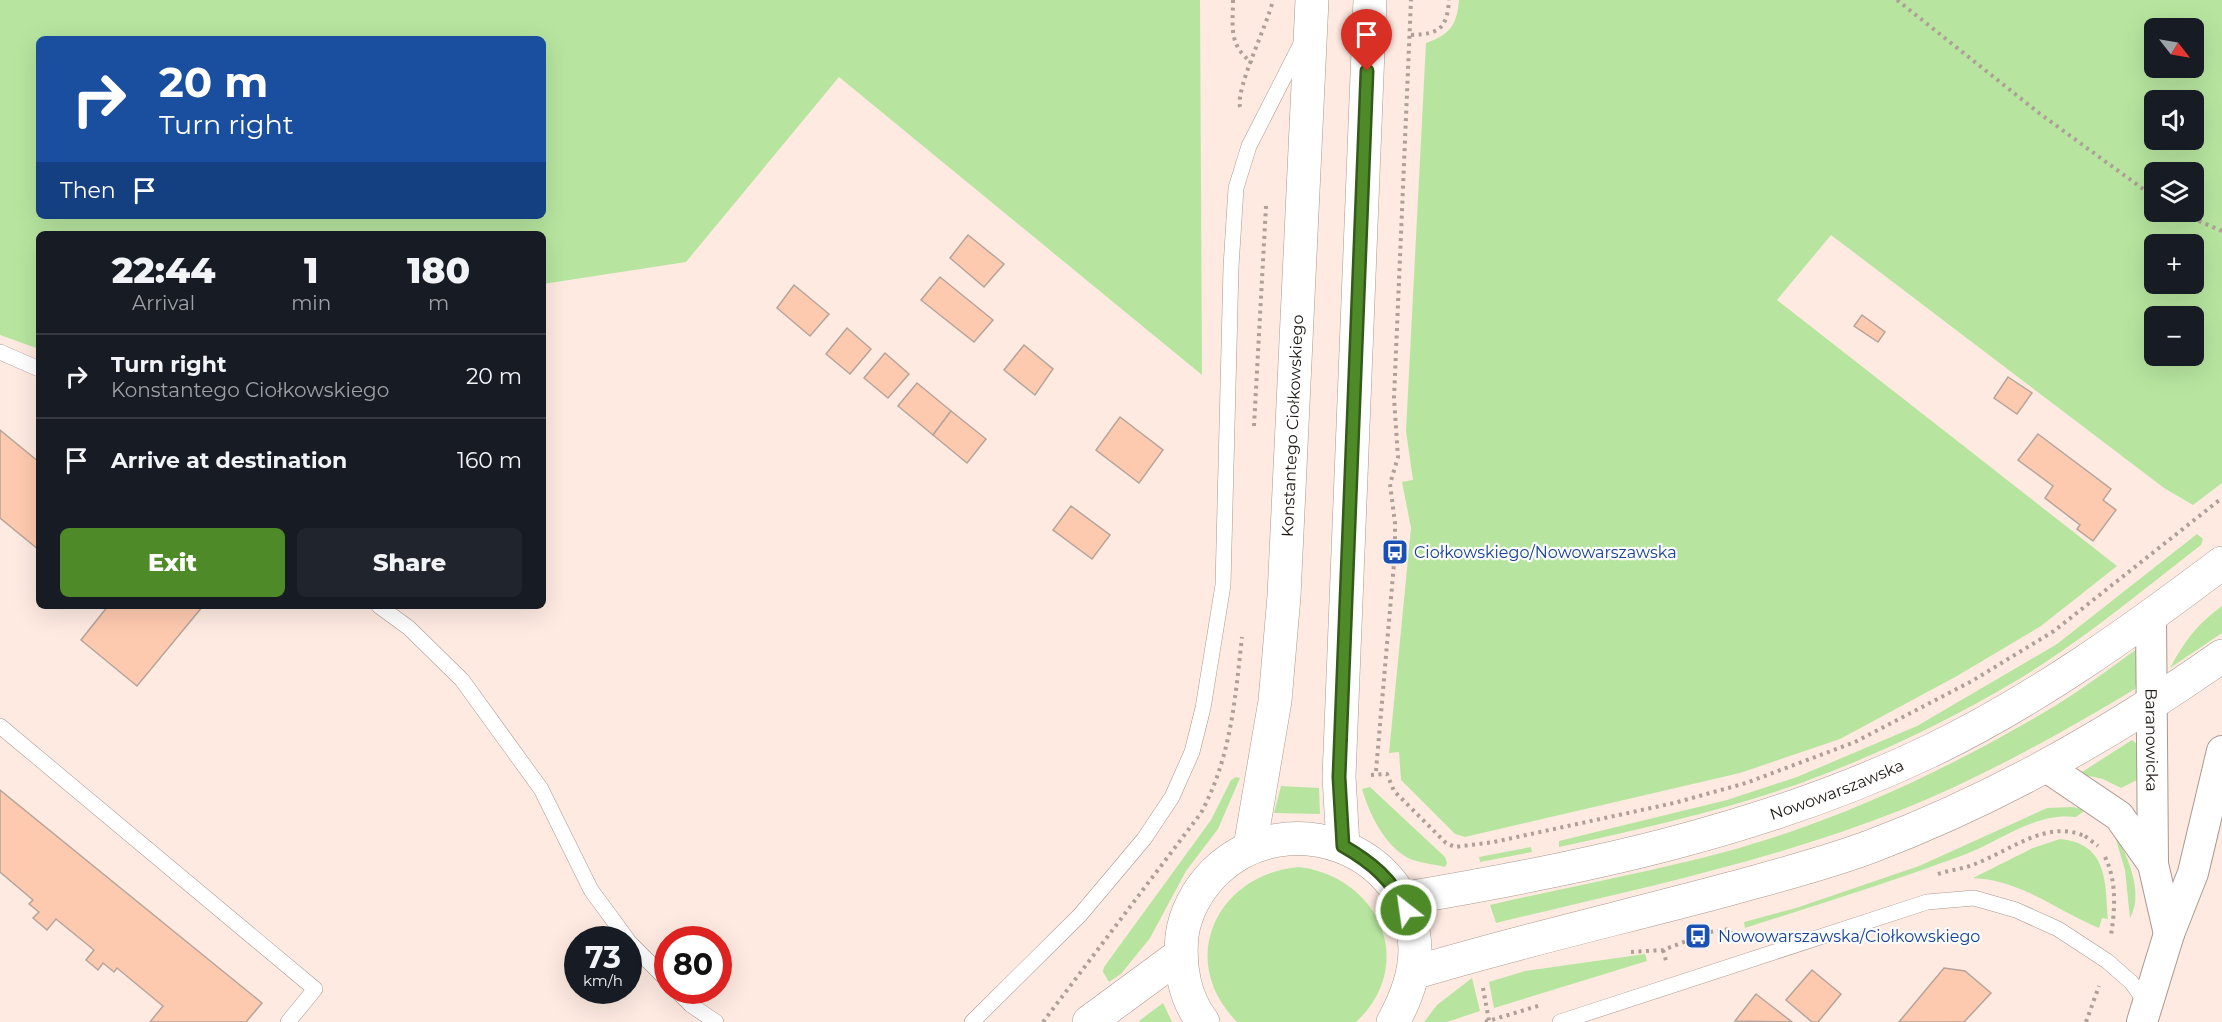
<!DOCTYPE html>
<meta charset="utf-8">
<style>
body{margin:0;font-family:Montserrat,sans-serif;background:#20242c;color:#f1f3f6;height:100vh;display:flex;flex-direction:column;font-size:22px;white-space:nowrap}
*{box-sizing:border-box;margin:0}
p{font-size:20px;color:#9ea1a6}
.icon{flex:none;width:33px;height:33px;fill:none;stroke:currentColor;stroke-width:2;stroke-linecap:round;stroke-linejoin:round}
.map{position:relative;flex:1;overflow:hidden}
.side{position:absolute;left:36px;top:231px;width:510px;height:378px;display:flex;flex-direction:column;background:#171b24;border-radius:9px;box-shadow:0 6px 24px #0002}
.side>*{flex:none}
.guide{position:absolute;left:36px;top:36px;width:510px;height:183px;border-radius:9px;box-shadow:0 6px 24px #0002;background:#1a4fa0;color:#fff;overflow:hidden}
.needle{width:39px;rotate:121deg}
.buttons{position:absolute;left:2144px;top:18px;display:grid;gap:12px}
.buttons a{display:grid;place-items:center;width:60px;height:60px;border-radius:9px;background:#171b24;box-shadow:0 6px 24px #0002;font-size:30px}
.speed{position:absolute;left:564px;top:926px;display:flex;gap:12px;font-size:30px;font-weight:700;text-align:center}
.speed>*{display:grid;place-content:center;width:78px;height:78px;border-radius:50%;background:#171b24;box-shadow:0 6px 24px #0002;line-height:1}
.speed small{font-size:15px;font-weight:400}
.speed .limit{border:9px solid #d22;background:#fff;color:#111}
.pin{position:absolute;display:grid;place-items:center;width:51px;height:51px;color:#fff;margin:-62px -26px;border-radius:50% 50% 50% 0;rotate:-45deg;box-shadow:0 0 6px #0007}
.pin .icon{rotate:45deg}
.me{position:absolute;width:66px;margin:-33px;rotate:330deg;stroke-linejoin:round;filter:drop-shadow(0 0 4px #0008)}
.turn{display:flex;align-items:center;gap:21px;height:126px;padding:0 24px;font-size:27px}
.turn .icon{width:78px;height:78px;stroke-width:2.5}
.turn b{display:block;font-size:42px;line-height:51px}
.then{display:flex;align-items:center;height:57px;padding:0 24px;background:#0003;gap:12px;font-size:22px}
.eta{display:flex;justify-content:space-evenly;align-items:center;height:102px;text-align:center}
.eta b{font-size:36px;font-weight:800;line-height:42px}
.primary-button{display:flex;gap:12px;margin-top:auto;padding:12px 24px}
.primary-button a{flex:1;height:69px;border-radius:9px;background:#4f8a28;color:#fff;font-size:24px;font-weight:800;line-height:69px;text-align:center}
.primary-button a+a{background:#20242c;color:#f1f3f6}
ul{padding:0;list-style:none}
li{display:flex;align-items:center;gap:18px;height:84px;padding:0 24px;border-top:2px solid #363941}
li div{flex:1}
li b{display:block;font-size:22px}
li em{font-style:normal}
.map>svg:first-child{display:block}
</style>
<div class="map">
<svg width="2222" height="1022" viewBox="0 0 2222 1022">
<rect width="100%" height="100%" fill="#feeae1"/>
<g fill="#b7e59f" fill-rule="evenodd">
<path d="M 0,0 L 1200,0 L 1202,375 L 839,77 L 686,262 L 543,284 L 543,234 L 39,234 L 39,349 L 0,335 ZM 39,39 L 543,39 L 543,216 L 39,216 Z"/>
<path d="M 1459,0 L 2222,0 L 2222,483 L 2193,505 L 2164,488 L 1831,235 L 1777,300 L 2117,566 L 2041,626 L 1957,676 L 1840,739 L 1740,773 L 1465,837 L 1455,834 L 1401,780 L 1399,752 L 1389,753 L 1411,528 L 1402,482 L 1413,480 L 1406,431 L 1426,43 C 1449,35 1457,26 1459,0 ZM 2154,28 L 2193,28 L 2193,68 L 2154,68 ZM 2154,100 L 2193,100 L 2193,140 L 2154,140 ZM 2193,172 L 2193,212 L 2154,212 L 2154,172 ZM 2154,244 L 2193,244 L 2193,284 L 2154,284 ZM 2154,316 L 2193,316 L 2193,356 L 2154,356 Z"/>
<path d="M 2197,534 L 2203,539 L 2201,545 C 2140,592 2080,643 2014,682 C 1946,722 1875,756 1801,783 C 1722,811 1640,829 1559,847 L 1559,841 L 1727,800 L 1797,777 L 1917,726 L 2057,644 Z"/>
<path d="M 2222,606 L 2222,633 L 2170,668 C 2184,642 2197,624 2222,606 Z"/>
<path d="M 2144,644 L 2135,689 C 2060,734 1983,777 1901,810 C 1770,862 1632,890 1496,923 L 1490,905 C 1567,887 1645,873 1721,853 C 1833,823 1943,772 2043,713 C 2078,693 2111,667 2144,644 Z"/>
<path d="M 2132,740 L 2137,744 L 2137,780 L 2121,788 L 2103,779 L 2084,775 L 2082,772 Z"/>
<path d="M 1236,777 L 1240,778 L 1218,829 L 1186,871 L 1150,938 L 1121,974 L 1109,982 L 1103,972 L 1104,967 L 1211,820 L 1231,780 Z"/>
<path d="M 1281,786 L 1319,788 L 1320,814 L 1274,813 Z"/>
<path d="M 1370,787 L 1445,857 L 1447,863 L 1445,867 C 1434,864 1418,863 1408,858 C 1384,845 1369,813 1362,789 Z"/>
<path d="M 2073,807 L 2085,810 L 2076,817 C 2034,812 2000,842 1961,856 C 1890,882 1817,905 1745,928 L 1744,922 L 1796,908 L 1919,866 L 2047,808 Z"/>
<path d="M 2114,833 C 2128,855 2144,894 2130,918 L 2125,870 Z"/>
<path d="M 2060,839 C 2108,844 2105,881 2108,919 L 2102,918 L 2099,928 C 2056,910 2021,880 1973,878 L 2033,848 Z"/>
<path d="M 1531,847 L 1532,852 L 1480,862 L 1479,857 Z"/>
<path d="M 1299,867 C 1379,877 1418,964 1356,1022 L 1237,1022 C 1176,961 1216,874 1299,867 Z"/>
<path d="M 1645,954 L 1647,961 L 1494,1008 L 1489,982 L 1525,971 Z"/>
<path d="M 1472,978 L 1480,1011 L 1447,1022 L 1424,1022 L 1437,1005 Z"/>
<path d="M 1163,1003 L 1172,1022 L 1140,1022 L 1139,1021 Z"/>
</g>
<g fill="#fecaaf" stroke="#b6a49b" stroke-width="1.5">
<path d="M 968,235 L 1004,264 L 984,287 L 950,258 Z"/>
<path d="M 940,277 L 993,320 L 974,342 L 921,300 Z"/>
<path d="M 794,285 L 829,314 L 810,336 L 777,308 Z"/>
<path d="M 1862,315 L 1885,332 L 1878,342 L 1854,326 Z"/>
<path d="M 847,328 L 871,349 L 850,374 L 826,354 Z"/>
<path d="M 1024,345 L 1053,369 L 1035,395 L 1004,370 Z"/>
<path d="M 885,353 L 909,374 L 888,398 L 864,378 Z"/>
<path d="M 2008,377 L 2032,393 L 2017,414 L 1994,398 Z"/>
<path d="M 917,383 L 951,411 L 933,435 L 898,406 Z"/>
<path d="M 951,411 L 986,439 L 967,463 L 933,435 Z"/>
<path d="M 1120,417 L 1163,450 L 1139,483 L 1096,450 Z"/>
<path d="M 0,430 L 39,462 L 39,550 L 0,518 Z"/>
<path d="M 2038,434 L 2111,489 L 2103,500 L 2116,510 L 2093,541 L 2077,529 L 2080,525 L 2045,498 L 2053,486 L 2018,460 Z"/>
<path d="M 1071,506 L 1110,535 L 1092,559 L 1053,530 Z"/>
<path d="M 108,606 L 203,606 L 137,686 L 81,640 Z"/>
<path d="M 0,790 L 262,1003 L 246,1022 L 150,1022 L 163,1006 L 117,968 L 114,972 L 103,963 L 98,970 L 86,960 L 94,950 L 56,919 L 47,930 L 33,918 L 39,912 L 29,904 L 33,900 L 0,872 Z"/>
<path d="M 1944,968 L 1965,971 L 1991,993 L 1964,1022 L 1899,1022 Z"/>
<path d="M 1812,970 L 1841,994 L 1818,1022 L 1812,1022 L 1786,1000 Z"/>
<path d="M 1756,994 L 1792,1022 L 1735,1021 Z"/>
</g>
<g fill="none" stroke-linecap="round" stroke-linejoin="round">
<g stroke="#aa988f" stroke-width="16">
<g id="lane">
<path d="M 0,352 L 39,369"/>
<path d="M 379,606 L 409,628 L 462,680 L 541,789 L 591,890 L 627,939"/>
<path d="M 0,726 L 315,989 L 288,1022"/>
<path d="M 628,941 L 668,981"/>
<path d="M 676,990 L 691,1005 L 716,1022"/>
<path d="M 972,1022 L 1080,915 L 1144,839 L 1172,797 L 1192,752 L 1203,708 L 1223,585 L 1231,267 L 1236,188 L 1249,146 L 1301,44"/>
<path d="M 1560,1022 L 1927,902 L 1974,898 L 2016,910 L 2058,929 L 2107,961 L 2131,982 L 2148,1005"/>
</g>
</g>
<g stroke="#aa988f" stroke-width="32">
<g id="street">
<path id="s1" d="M 2151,616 L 2153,864 L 2169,934"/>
<path d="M 2045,766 L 2119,816 L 2153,864"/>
<path d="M 2142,1022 L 2169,934 L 2193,873 L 2222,751"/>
</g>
</g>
<g stroke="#aa988f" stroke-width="34">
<g id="secondary">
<path id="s2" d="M 1401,899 C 1581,869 1762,831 1928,752 C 2033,702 2129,633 2222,563"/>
<path d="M 1413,973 C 1519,941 1626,917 1733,888 C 1780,875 1827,863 1872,846 C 1996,799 2114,732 2222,656"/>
</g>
</g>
<g stroke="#aa988f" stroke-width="34">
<g id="primary">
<path d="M 1343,846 L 1339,777 L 1370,0"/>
<path id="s3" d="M 1250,847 L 1275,701 L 1284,596 L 1312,0"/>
</g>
</g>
<g stroke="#aa988f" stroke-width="34">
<g id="highway">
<path d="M 1089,1022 L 1180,955"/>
<path d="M 1203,1022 C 1184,998 1179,965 1182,936 C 1185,912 1198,889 1215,872 C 1286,803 1412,847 1415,949 C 1415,976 1406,999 1393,1022"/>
</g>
</g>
<g stroke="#ae9f98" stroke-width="4" stroke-dasharray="3 4.5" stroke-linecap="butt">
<path d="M 1233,0 C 1233,28 1228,44 1252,63"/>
<path d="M 1897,0 L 2039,113 L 2154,197"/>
<path d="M 1411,35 C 1439,34 1447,29 1449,0"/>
<path d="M 1240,107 C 1236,87 1267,26 1273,0"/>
<path d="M 2178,212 L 2222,231"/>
<path d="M 1254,426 L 1266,206"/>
<path d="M 1376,771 L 1395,552 L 1395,523 L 1390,484 L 1398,457 L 1394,398 L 1411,0"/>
<path d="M 1371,775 L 1387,774 L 1394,791 L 1446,843 L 1455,847 L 1494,842 L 1674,803 L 1746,783 L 1855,742 L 1972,681 L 2054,631 L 2222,498"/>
<path d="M 2085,836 L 2098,846"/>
<path d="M 2105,857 C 2117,881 2115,910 2111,935"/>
<path d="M 1938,874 C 1950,870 1963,869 1975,864 C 2009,851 2048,819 2084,836"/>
<path d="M 1663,950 L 1667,964"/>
<path d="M 1631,952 L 1663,950 L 1710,932 L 1730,929 L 1733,942"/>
<path d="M 1483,988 L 1489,1021"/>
<path d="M 1043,1022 L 1201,813 C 1231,757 1235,700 1242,637"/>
<path d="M 1485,1022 L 1541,1005"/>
<path d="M 2086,1022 L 2099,986"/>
</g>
<use href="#lane" stroke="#fff" stroke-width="15"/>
<use href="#street" stroke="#fff" stroke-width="30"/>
<use href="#secondary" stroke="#fff" stroke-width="33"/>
<use href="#primary" stroke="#fff" stroke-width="33"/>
<use href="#highway" stroke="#fff" stroke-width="33"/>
</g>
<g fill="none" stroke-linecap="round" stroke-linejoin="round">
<g stroke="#335a1a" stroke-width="15">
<path id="route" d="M 1367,71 L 1339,777 L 1343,846 C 1371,862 1393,880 1406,910"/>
</g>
<use href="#route" stroke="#4f8a28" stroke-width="10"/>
</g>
<defs>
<g id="bus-square" transform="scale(1.35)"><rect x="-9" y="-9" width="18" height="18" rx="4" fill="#1a4fb4" stroke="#fcfcfc"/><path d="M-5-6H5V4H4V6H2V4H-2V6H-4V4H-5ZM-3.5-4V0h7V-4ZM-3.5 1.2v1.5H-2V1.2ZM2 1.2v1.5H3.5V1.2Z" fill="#fff"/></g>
</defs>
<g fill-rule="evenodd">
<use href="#bus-square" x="1395" y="552"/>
<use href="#bus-square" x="1698" y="936"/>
</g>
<g text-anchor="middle" stroke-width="4.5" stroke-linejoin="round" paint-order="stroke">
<g font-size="16" fill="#1f1815" stroke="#fcfcfc">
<text dy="6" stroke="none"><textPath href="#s3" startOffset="424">Konstantego Ciołkowskiego</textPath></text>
<text dy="6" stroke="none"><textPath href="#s1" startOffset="124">Baranowicka</textPath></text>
<text dy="6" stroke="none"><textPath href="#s2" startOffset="450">Nowowarszawska</textPath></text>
</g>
<g font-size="16" fill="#164399" stroke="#fcfcfc" text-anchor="start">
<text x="1414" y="558">Ciołkowskiego/Nowowarszawska</text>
<text x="1718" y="942">Nowowarszawska/Ciołkowskiego</text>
</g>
</g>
</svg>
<div class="buttons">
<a><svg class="needle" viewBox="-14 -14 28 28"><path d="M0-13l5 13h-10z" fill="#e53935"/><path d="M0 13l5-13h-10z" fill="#9ea1a6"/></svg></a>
<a><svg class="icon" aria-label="sound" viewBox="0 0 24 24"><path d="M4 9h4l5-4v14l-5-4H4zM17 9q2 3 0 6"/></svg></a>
<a><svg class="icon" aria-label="layers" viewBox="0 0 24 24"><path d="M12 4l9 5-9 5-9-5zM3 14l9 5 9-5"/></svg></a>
<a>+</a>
<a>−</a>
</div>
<div class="speed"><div>73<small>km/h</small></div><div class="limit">80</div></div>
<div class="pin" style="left:1367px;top:71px;background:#d93025"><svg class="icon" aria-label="arrive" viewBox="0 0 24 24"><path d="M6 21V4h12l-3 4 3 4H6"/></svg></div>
<svg class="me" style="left:1406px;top:910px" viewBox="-20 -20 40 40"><circle r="17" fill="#4f8a28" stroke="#fff" stroke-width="3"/><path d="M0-11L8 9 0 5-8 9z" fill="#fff"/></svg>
<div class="guide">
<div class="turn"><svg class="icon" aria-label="right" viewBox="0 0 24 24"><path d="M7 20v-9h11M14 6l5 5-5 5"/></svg><div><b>20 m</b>Turn right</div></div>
<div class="then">Then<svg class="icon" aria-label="arrive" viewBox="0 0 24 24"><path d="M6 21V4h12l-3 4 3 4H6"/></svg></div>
</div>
<section class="side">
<div class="eta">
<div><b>22:44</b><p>Arrival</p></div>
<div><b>1</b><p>min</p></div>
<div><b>180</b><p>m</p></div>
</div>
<ul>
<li><svg class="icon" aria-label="right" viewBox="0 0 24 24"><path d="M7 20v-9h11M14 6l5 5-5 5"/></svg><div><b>Turn right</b><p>Konstantego Ciołkowskiego</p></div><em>20 m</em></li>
<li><svg class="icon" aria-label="arrive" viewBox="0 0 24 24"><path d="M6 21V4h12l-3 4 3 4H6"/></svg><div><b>Arrive at destination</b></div><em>160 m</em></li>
</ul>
<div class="primary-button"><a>Exit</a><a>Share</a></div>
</section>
</div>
